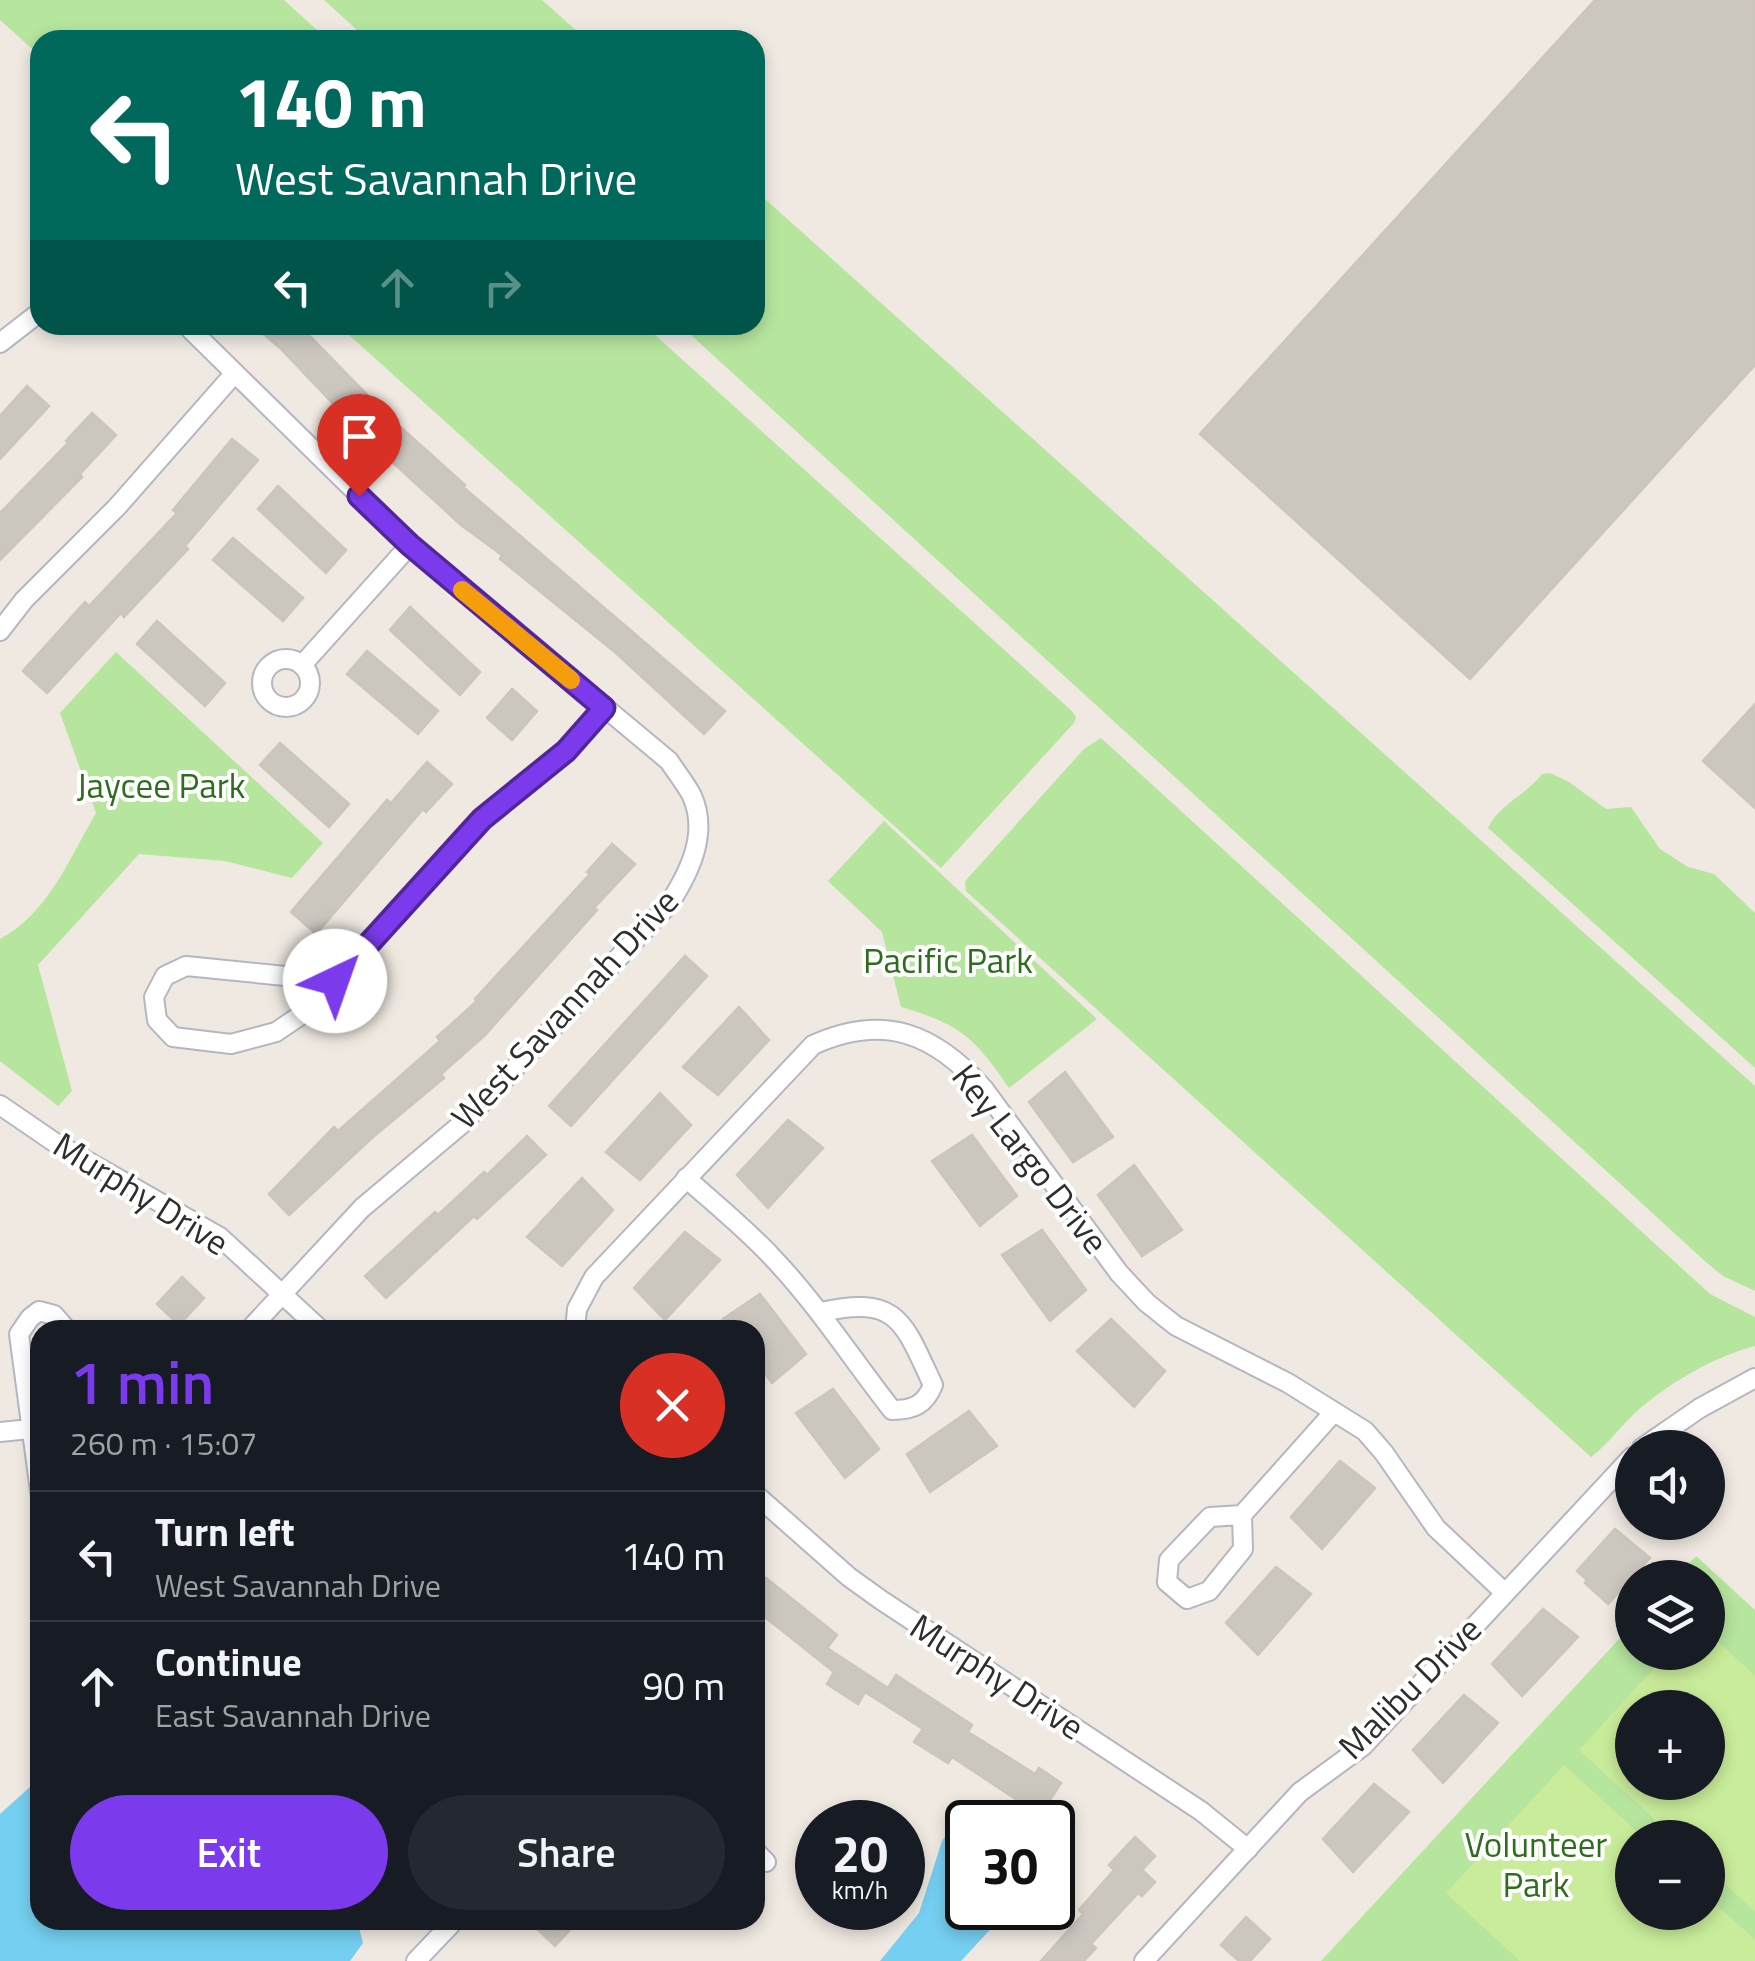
<!DOCTYPE html>
<meta charset="utf-8">
<style>
body{margin:0;font-family:"Titillium Web",sans-serif;background:#242831;color:#f1f3f6;height:100vh;display:flex;flex-direction:column;font-size:38px;white-space:nowrap}
*{box-sizing:border-box;margin:0}
p{font-size:32px;color:#9ea1a6}
.icon{flex:none;width:55px;height:55px;fill:none;stroke:currentColor;stroke-width:2;stroke-linecap:round;stroke-linejoin:round}
.map{position:relative;flex:1;overflow:hidden}
.drawer{position:absolute;left:30px;top:1320px;width:735px;height:610px;display:flex;flex-direction:column;background:#171b24;border-radius:30px;box-shadow:0 5px 15px #0003}
.drawer>*{flex:none}
.banner{position:absolute;left:30px;top:30px;width:735px;height:305px;border-radius:30px;box-shadow:0 5px 15px #0003;background:#00695c;color:#fff;overflow:hidden}
.fabs{position:absolute;left:1615px;top:1430px;display:grid;gap:20px}
.fabs a{display:grid;place-items:center;width:110px;height:110px;border-radius:50%;background:#171b24;box-shadow:0 5px 15px #0003;font-size:50px}
.speed{position:absolute;left:795px;top:1800px;display:flex;gap:20px;font-size:50px;font-weight:700;text-align:center}
.speed>*{display:grid;place-content:center;width:130px;height:130px;border-radius:50%;background:#171b24;box-shadow:0 5px 15px #0003;line-height:1}
.speed small{font-size:25px;font-weight:400}
.speed .limit{border:5px solid #111;border-radius:15px;background:#fff;color:#111}
.pin{position:absolute;display:grid;place-items:center;width:85px;height:85px;color:#fff;margin:-102px -42px;border-radius:50% 50% 50% 0;rotate:-45deg;box-shadow:0 0 10px #0007}
.pin .icon{rotate:45deg}
.me{position:absolute;width:110px;margin:-55px;rotate:42deg;stroke-linejoin:round;filter:drop-shadow(0 0 8px #0008)}
.turn{display:flex;align-items:center;gap:35px;height:210px;padding:0 40px;font-size:45px}
.turn .icon{width:130px;height:130px;stroke-width:2.5}
.turn b{display:block;font-size:70px;line-height:85px}
.lanes{display:flex;align-items:center;height:95px;padding:0 40px;background:#0003;justify-content:center;gap:50px;direction:ltr}
.lanes .off{opacity:.35}
.round{display:grid;place-items:center;flex:none;width:105px;height:105px;border-radius:52px;background:#242831}
.overview{display:flex;align-items:center;justify-content:space-between;height:170px;padding:0 40px}
h1{font-size:60px;font-weight:600;line-height:75px;color:#7c3aed}
.cta{display:flex;gap:20px;margin-top:auto;padding:20px 40px}
.cta a{flex:1;height:115px;border-radius:60px;background:#7c3aed;color:#fff;font-size:40px;font-weight:600;line-height:115px;text-align:center}
.cta a+a{background:#242831;color:#f1f3f6}
ul{padding:0;list-style:none}
li{display:flex;align-items:center;gap:30px;height:130px;padding:0 40px;border-top:2px solid #363941}
li div{flex:1}
li b{display:block;font-size:38px}
li em{font-style:normal}
.map>svg:first-child{display:block}
</style>
<div class="map">
<svg width="1755" height="1961" viewBox="0 0 1755 1961">
<rect width="100%" height="100%" fill="#efe9e1"/>
<g fill="#b6e59e" fill-rule="evenodd">
<path d="M 0,0 L 284,0 L 328,40 L 40,40 L 40,56 L 0,20 Z"/>
<path d="M 324,0 L 542,0 L 587,40 L 368,40 Z"/>
<path d="M 755,190 L 1755,1086 L 1755,1291 L 1723,1276 L 1707,1263 L 680,325 L 755,325 Z"/>
<path d="M 338,325 L 644,325 L 1072,711 L 1076,717 L 1074,723 L 941,868 Z"/>
<path d="M 116,652 L 323,843 L 292,878 L 225,861 L 139,854 L 38,965 L 72,1091 L 58,1106 L 0,1061 L 0,939 C 48,914 70,857 96,813 L 60,713 Z"/>
<path d="M 1101,738 L 1710,1294 L 1755,1317 L 1755,1346 C 1713,1357 1669,1383 1636,1412 C 1621,1426 1608,1444 1591,1457 L 966,891 L 965,882 L 968,878 L 1084,749 Z"/>
<path d="M 1550,773 L 1569,782 L 1606,809 L 1631,807 L 1660,849 L 1688,867 L 1714,874 L 1755,913 L 1755,1068 L 1488,828 C 1497,806 1526,795 1542,774 Z"/>
<path d="M 884,821 L 1097,1019 L 1009,1088 C 975,1038 960,1024 901,1007 L 882,932 L 828,881 Z"/>
<path d="M 1696,1556 L 1755,1610 L 1755,1961 L 1321,1961 L 1632,1625 L 1632,1652 L 1708,1652 L 1708,1578 L 1676,1577 ZM 1632,1708 L 1708,1708 L 1708,1782 L 1632,1782 ZM 1632,1838 L 1708,1838 L 1708,1912 L 1632,1912 Z"/>
</g>
<g fill="#c9ec9a" fill-rule="evenodd">
<path d="M 1708,1632 L 1755,1676 L 1755,1912 L 1708,1868 L 1708,1838 L 1674,1837 L 1579,1750 L 1668,1653 L 1708,1652 ZM 1632,1708 L 1708,1708 L 1708,1782 L 1632,1782 Z"/>
<path d="M 1564,1765 L 1643,1837 L 1632,1838 L 1632,1912 L 1708,1912 L 1708,1897 L 1755,1940 L 1755,1961 L 1520,1961 L 1446,1893 Z"/>
</g>
<g fill="#75cff0">
<path d="M 40,1778 L 40,1920 L 357,1920 L 363,1943 L 350,1961 L 0,1961 L 0,1814 Z"/>
<path d="M 950,1830 L 960,1830 L 967,1836 L 968,1908 L 1010,1908 L 961,1961 L 880,1961 L 919,1913 L 942,1841 Z"/>
</g>
<g fill="#cbc7bf" stroke="#cbc5ba" stroke-width="2.5">
<path d="M 1595,0 L 1755,0 L 1755,365 L 1470,679 L 1200,434 Z"/>
<path d="M 253,325 L 299,325 L 386,414 L 465,485 L 463,487 L 725,711 L 704,734 L 616,653 L 500,559 L 502,555 L 461,525 L 364,436 L 280,348 Z"/>
<path d="M 27,386 L 49,406 L 0,459 L 0,416 Z"/>
<path d="M 92,413 L 116,435 L 80,474 L 82,477 L 0,560 L 0,513 L 68,443 L 66,441 Z"/>
<path d="M 232,439 L 258,460 L 185,546 L 188,549 L 124,617 L 121,613 L 47,693 L 23,671 L 85,602 L 89,606 L 177,513 L 173,510 Z"/>
<path d="M 278,486 L 346,550 L 326,573 L 258,509 Z"/>
<path d="M 233,538 L 303,598 L 283,621 L 213,560 Z"/>
<path d="M 410,607 L 480,672 L 460,695 L 390,630 Z"/>
<path d="M 157,621 L 225,683 L 205,706 L 137,644 Z"/>
<path d="M 367,651 L 438,711 L 418,734 L 347,674 Z"/>
<path d="M 512,689 L 537,711 L 512,740 L 487,718 Z"/>
<path d="M 1755,704 L 1755,808 L 1703,761 Z"/>
<path d="M 280,743 L 349,804 L 329,827 L 260,765 Z"/>
<path d="M 427,762 L 452,784 L 426,812 L 423,809 L 316,934 L 291,912 L 387,800 L 391,803 Z"/>
<path d="M 612,844 L 635,864 L 594,908 L 597,910 L 485,1035 L 441,1074 L 444,1078 L 373,1137 L 289,1215 L 269,1194 L 334,1127 L 338,1131 L 440,1041 L 437,1037 L 477,1001 L 475,999 L 590,874 L 587,872 Z"/>
<path d="M 685,956 L 707,976 L 571,1126 L 549,1106 Z"/>
<path d="M 739,1007 L 769,1040 L 718,1095 L 683,1067 Z"/>
<path d="M 1065,1072 L 1113,1137 L 1073,1162 L 1029,1102 Z"/>
<path d="M 660,1093 L 691,1125 L 640,1180 L 606,1152 Z"/>
<path d="M 788,1120 L 823,1148 L 768,1208 L 737,1175 Z"/>
<path d="M 972,1135 L 1017,1196 L 980,1226 L 932,1161 Z"/>
<path d="M 527,1136 L 546,1155 L 477,1219 L 474,1216 L 386,1298 L 365,1276 L 435,1212 L 438,1215 L 484,1172 L 487,1175 Z"/>
<path d="M 1134,1165 L 1182,1230 L 1142,1256 L 1098,1195 Z"/>
<path d="M 582,1178 L 613,1210 L 562,1266 L 527,1237 Z"/>
<path d="M 1042,1230 L 1086,1290 L 1050,1321 L 1002,1255 Z"/>
<path d="M 685,1232 L 720,1260 L 665,1320 L 634,1288 Z"/>
<path d="M 182,1277 L 204,1298 L 179,1325 L 157,1304 Z"/>
<path d="M 760,1294 L 806,1354 L 772,1383 L 755,1361 L 755,1330 L 732,1330 L 723,1319 Z"/>
<path d="M 1111,1319 L 1165,1371 L 1134,1407 L 1077,1351 Z"/>
<path d="M 833,1389 L 879,1449 L 845,1478 L 796,1413 Z"/>
<path d="M 969,1411 L 997,1446 L 930,1492 L 907,1454 Z"/>
<path d="M 1340,1461 L 1375,1488 L 1322,1549 L 1291,1517 Z"/>
<path d="M 1615,1529 L 1650,1558 L 1608,1604 L 1585,1583 L 1587,1580 L 1577,1571 Z"/>
<path d="M 1276,1567 L 1311,1594 L 1258,1655 L 1226,1623 Z"/>
<path d="M 766,1578 L 837,1635 L 827,1648 L 888,1688 L 896,1675 L 972,1725 L 968,1732 L 1035,1774 L 1039,1768 L 1061,1783 L 1040,1815 L 952,1757 L 948,1763 L 914,1742 L 923,1729 L 865,1692 L 858,1704 L 827,1684 L 834,1672 L 755,1609 L 755,1590 Z"/>
<path d="M 1543,1609 L 1578,1637 L 1522,1696 L 1492,1664 Z"/>
<path d="M 1464,1695 L 1498,1723 L 1443,1783 L 1413,1750 Z"/>
<path d="M 1374,1784 L 1409,1812 L 1353,1872 L 1323,1839 Z"/>
<path d="M 1135,1837 L 1155,1856 L 1142,1870 L 1155,1882 L 1142,1896 L 1138,1893 L 1091,1944 L 1096,1948 L 1084,1961 L 1041,1961 L 1083,1914 L 1079,1910 L 1114,1870 L 1109,1865 Z"/>
<path d="M 1246,1917 L 1270,1939 L 1250,1961 L 1239,1961 L 1221,1945 Z"/>
<path d="M 528,1920 L 579,1920 L 555,1946 Z"/>
</g>
<g fill="none" stroke-linecap="round" stroke-linejoin="round">
<g stroke="#b4b7c1" stroke-width="22">
<g id="street">
<path d="M 186,325 L 410,545 L 669,761 C 676,772 686,784 692,796 C 709,834 689,873 669,904 L 464,1122 L 362,1208 L 249,1330"/>
<path d="M 0,343 L 40,312"/>
<path d="M 0,631 L 24,600 L 117,507 L 234,374"/>
<circle cx="286" cy="683" r="24"/>
<path d="M 302,665 L 410,545"/>
<path d="M 335,981 L 186,966 L 165,976 L 154,997 L 157,1020 L 173,1037 L 231,1044 L 276,1032 L 304,1013 L 335,981 L 482,819 L 567,751 L 605,708"/>
<path d="M 0,1105 L 54,1142 L 220,1237 L 321,1330"/>
<path d="M 686,1178 C 715,1204 746,1229 772,1257 C 817,1304 852,1359 892,1410 C 913,1410 925,1405 933,1385 C 903,1321 898,1295 821,1312"/>
<path d="M 575,1330 L 577,1309 L 594,1277 L 813,1045 C 884,1013 934,1033 984,1089 L 1119,1273 L 1147,1303 L 1176,1326 L 1288,1383 L 1365,1431 L 1384,1453 L 1436,1528 L 1504,1592"/>
<path d="M 0,1432 L 40,1428"/>
<path d="M 1642,1448 L 1700,1408 L 1755,1378"/>
<path d="M 40,1491 L 19,1334 L 30,1318 L 39,1311 L 54,1315 L 67,1330"/>
<path d="M 755,1494 L 849,1577 L 881,1600 L 1201,1811 L 1248,1849"/>
<path d="M 1242,1515 L 1243,1549 L 1209,1591 L 1187,1599 L 1167,1582 L 1169,1560 L 1210,1517 L 1242,1515 L 1334,1412"/>
<path d="M 755,1851 L 766,1862"/>
<path d="M 416,1961 L 455,1920"/>
<path d="M 1144,1961 L 1300,1792 L 1363,1746 L 1632,1457"/>
</g>
</g>
<use href="#street" stroke="#fff" stroke-width="18"/>
</g>
<g fill="none" stroke-linecap="round" stroke-linejoin="round">
<g stroke="#51269a" stroke-width="25">
<path id="route" d="M 335,981 L 482,819 L 566,751 L 604,708 L 410,545 L 359,496"/>
</g>
<use href="#route" stroke="#7c3aed" stroke-width="18"/>
<path stroke="#f59e0b" stroke-width="18" d="M 462,590 L 571,680"/>
</g>
<g text-anchor="middle" stroke-width="8" stroke-linejoin="round" paint-order="stroke">
<g font-size="35" fill="#2c6e1b" stroke="#fff">
<text x="161" y="798">Jaycee Park</text>
<text x="948" y="973">Pacific Park</text>
<text x="1536" y="1857">Volunteer<tspan x="1536" dy="40">Park</tspan></text>
</g>
<g font-size="35" fill="#2e2e2e" stroke="#fff">
<text transform="translate(565 1009) rotate(-47)" y="12">West Savannah Drive</text>
<text transform="translate(1030 1159) rotate(52)" y="12">Key Largo Drive</text>
<text transform="translate(141 1194) rotate(32)" y="12">Murphy Drive</text>
<text transform="translate(997 1677) rotate(33)" y="12">Murphy Drive</text>
<text transform="translate(1410 1688) rotate(-45)" y="12">Malibu Drive</text>
</g>
</g>
</svg>
<div class="fabs">
<a><svg class="icon" aria-label="sound" viewBox="0 0 24 24"><path d="M4 9h4l5-4v14l-5-4H4zM17 9q2 3 0 6"/></svg></a>
<a><svg class="icon" aria-label="layers" viewBox="0 0 24 24"><path d="M12 4l9 5-9 5-9-5zM3 14l9 5 9-5"/></svg></a>
<a>+</a>
<a>−</a>
</div>
<div class="speed"><div>20<small>km/h</small></div><div class="limit">30</div></div>
<div class="pin" style="left:359px;top:496px;background:#d93025"><svg class="icon" aria-label="arrive" viewBox="0 0 24 24"><path d="M6 21V4h12l-3 4 3 4H6"/></svg></div>
<svg class="me" style="left:335px;top:981px" viewBox="-20 -20 40 40"><circle r="19" fill="#fff"/><path d="M0-13L10 11 0 6-10 11z" fill="#7c3aed"/></svg>
<div class="banner">
<div class="turn"><svg class="icon" aria-label="left" viewBox="0 0 24 24"><path d="M17 20v-9H6M10 6l-5 5 5 5"/></svg><div><b>140 m</b>West Savannah Drive</div></div>
<div class="lanes"><svg class="icon" aria-label="left" viewBox="0 0 24 24"><path d="M17 20v-9H6M10 6l-5 5 5 5"/></svg><svg class="icon off" aria-label="ahead" viewBox="0 0 24 24"><path d="M12 20V5M6 11l6-6 6 6"/></svg><svg class="icon off" aria-label="right" viewBox="0 0 24 24"><path d="M7 20v-9h11M14 6l5 5-5 5"/></svg></div>
</div>
<section class="drawer">
<div class="overview"><div><h1>1 min</h1><p>260 m · 15:07</p></div><a class="round" style="background:#d93025;color:#fff"><svg class="icon" aria-label="close" viewBox="0 0 24 24"><path d="M6 6l12 12M18 6L6 18"/></svg></a></div>
<ul>
<li><svg class="icon" aria-label="left" viewBox="0 0 24 24"><path d="M17 20v-9H6M10 6l-5 5 5 5"/></svg><div><b>Turn left</b><p>West Savannah Drive</p></div><em>140 m</em></li>
<li><svg class="icon" aria-label="ahead" viewBox="0 0 24 24"><path d="M12 20V5M6 11l6-6 6 6"/></svg><div><b>Continue</b><p>East Savannah Drive</p></div><em>90 m</em></li>
</ul>
<div class="cta"><a>Exit</a><a>Share</a></div>
</section>
</div>
